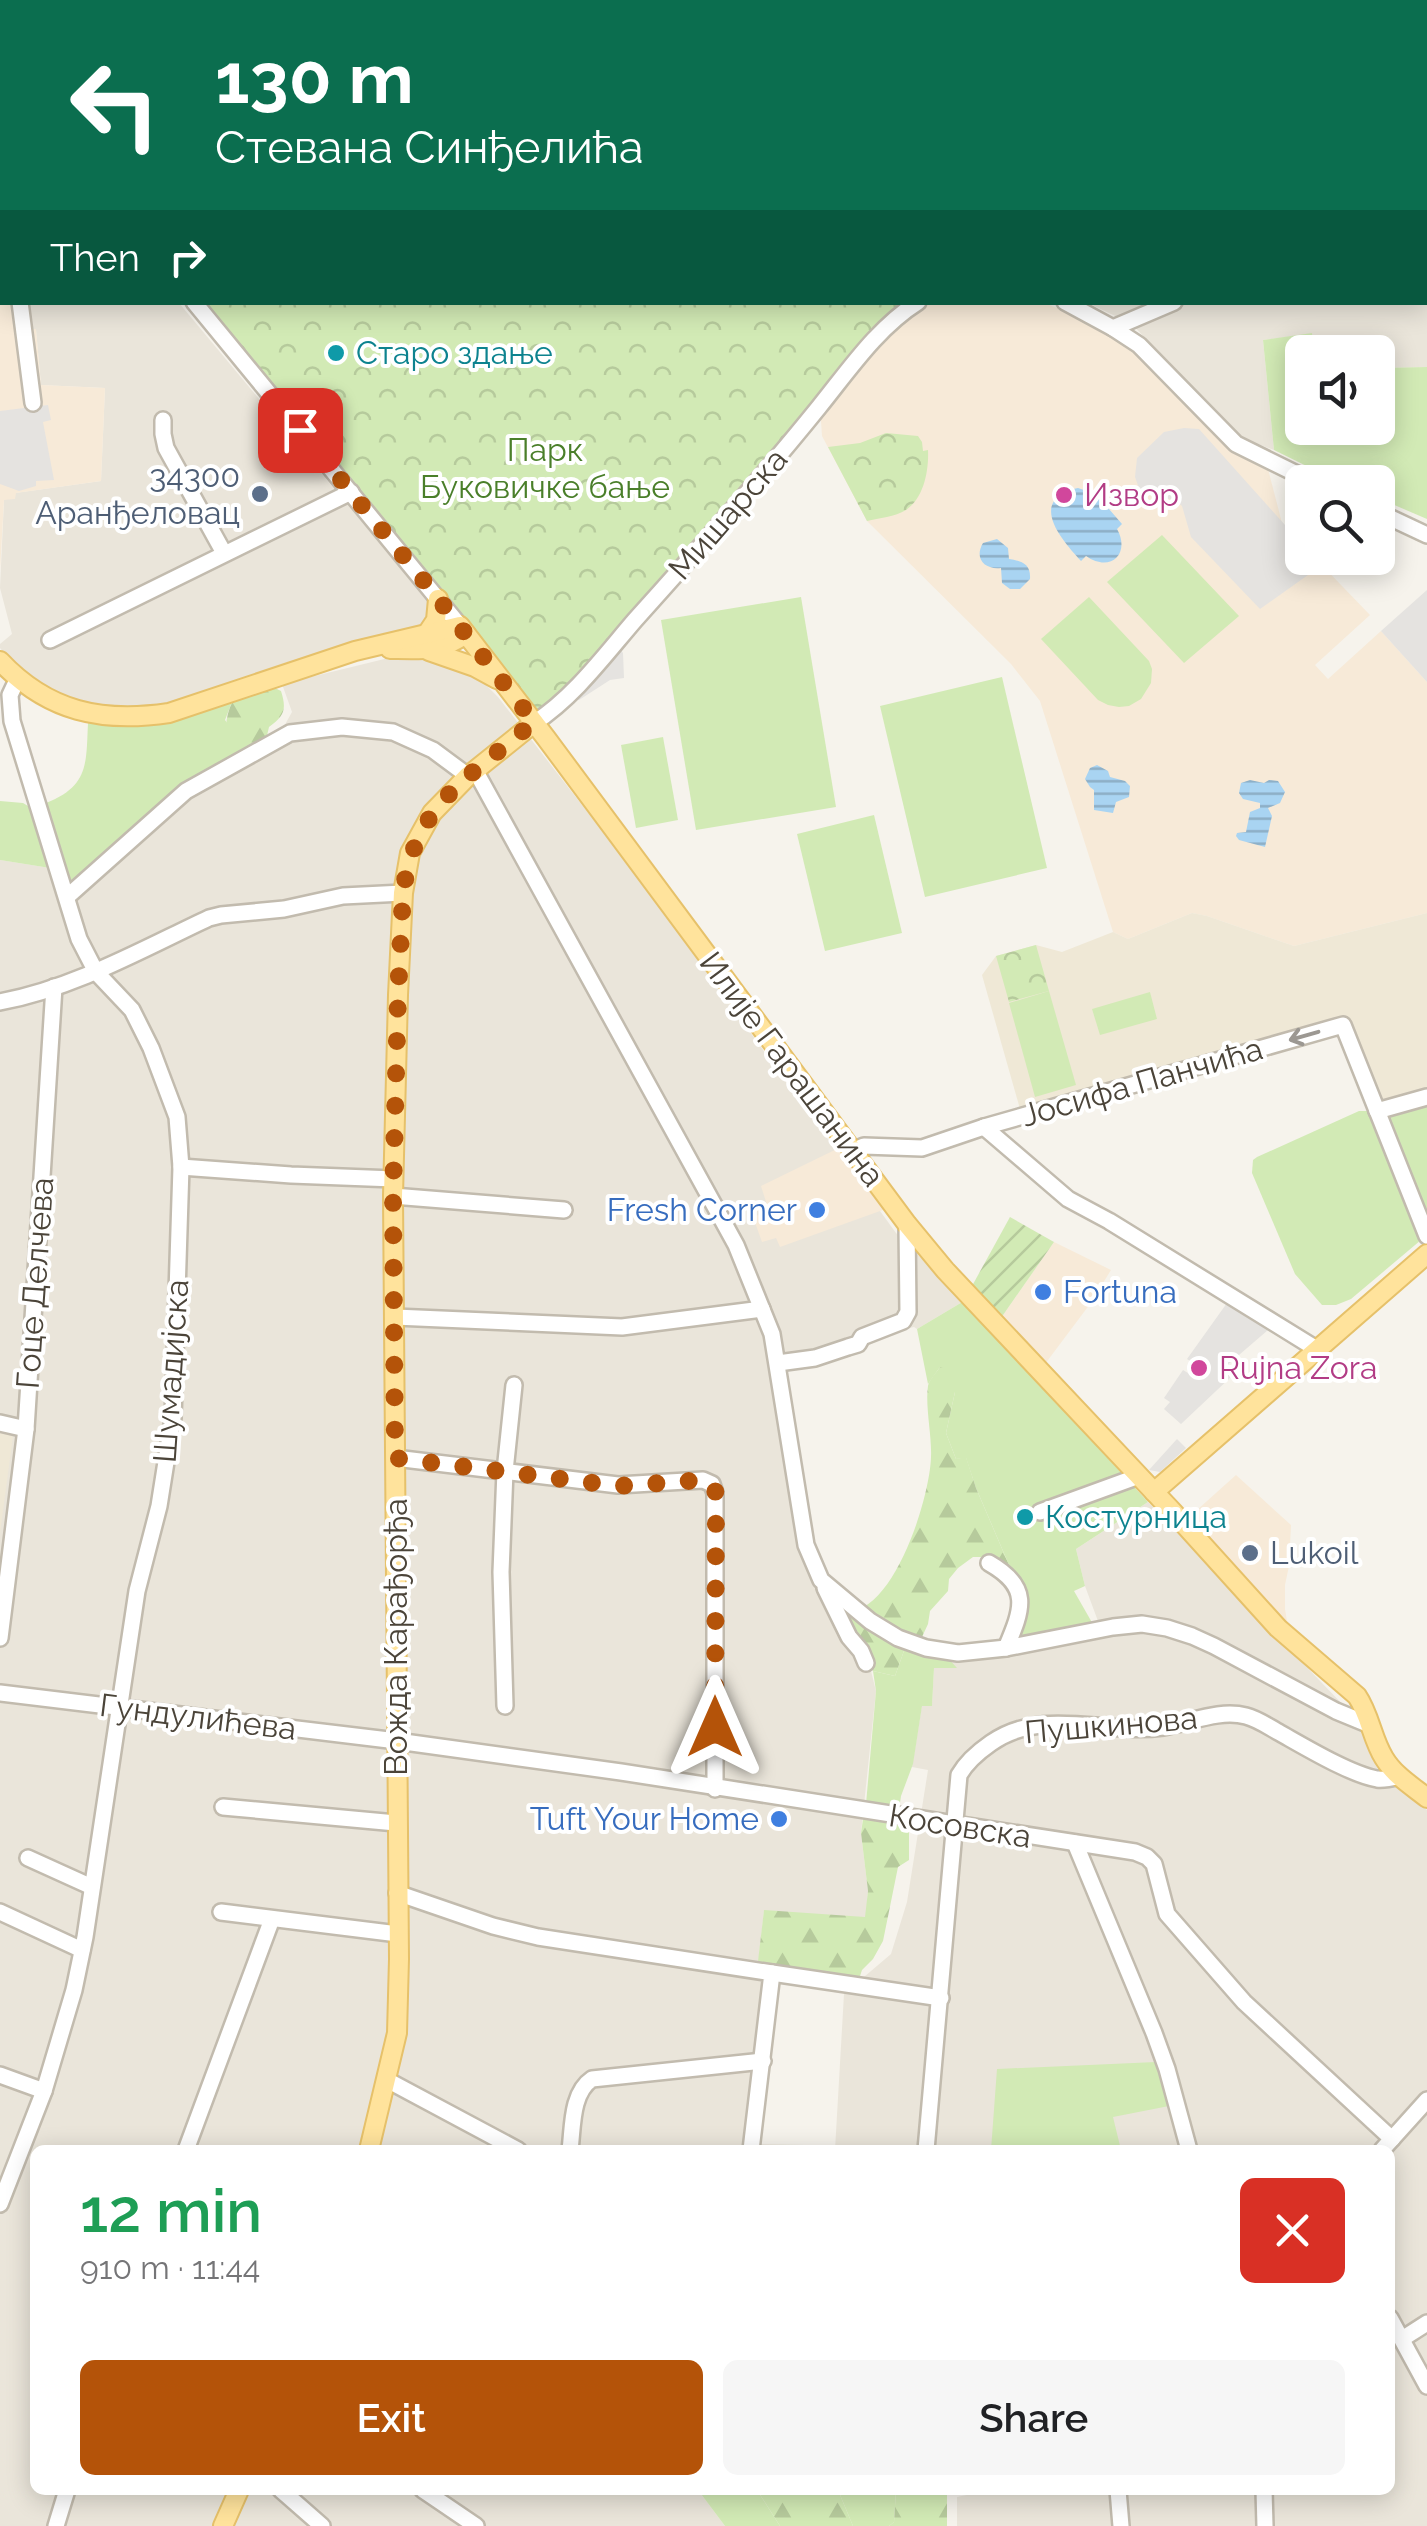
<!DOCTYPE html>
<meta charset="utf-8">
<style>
body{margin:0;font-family:Raleway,sans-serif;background:#f6f6f6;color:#202124;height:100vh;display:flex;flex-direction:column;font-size:38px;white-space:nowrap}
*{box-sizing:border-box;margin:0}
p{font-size:32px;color:#757577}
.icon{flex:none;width:55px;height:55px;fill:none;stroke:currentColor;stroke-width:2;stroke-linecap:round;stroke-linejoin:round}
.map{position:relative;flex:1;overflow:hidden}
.side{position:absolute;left:30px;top:2145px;width:1365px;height:350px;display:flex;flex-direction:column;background:#fff;border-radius:15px;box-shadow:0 5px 25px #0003}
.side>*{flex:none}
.banner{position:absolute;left:0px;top:0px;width:1428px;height:305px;box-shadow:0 5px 25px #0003;background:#0b6e4f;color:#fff;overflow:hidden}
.tools{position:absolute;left:1285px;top:335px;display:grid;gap:20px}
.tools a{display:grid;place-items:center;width:110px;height:110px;border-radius:15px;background:#fff;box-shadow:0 5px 25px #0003;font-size:50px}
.pin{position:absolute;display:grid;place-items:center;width:85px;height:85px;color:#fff;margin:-42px;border-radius:20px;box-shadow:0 5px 15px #0006}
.me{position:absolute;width:110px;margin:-55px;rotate:0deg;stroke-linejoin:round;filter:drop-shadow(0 0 8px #0008)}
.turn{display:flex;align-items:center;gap:35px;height:210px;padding:0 50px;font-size:45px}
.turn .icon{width:130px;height:130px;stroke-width:2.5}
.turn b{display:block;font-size:70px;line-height:85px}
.then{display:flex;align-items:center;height:95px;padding:0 50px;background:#0003;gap:20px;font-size:38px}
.round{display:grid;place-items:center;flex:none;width:105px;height:105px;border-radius:15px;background:#f6f6f6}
.overview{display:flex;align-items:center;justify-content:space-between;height:170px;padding:0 50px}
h1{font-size:60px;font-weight:600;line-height:75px;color:#1e9e55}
.action{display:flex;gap:20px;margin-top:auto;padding:20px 50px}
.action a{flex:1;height:115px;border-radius:15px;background:#b45309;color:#fff;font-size:40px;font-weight:600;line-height:115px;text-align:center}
.action a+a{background:#f6f6f6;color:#202124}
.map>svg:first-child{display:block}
</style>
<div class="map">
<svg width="1427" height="2526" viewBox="0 0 1427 2526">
<defs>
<pattern id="forest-firs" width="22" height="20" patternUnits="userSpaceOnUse" patternTransform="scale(2.5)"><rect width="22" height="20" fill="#d2eab5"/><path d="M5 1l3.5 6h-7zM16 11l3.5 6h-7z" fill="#b6ca9c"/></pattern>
<pattern id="park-crowns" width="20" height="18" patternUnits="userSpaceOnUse" patternTransform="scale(2.5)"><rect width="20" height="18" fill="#d2eab5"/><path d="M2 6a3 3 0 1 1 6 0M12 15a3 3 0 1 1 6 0" fill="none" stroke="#b6ca9c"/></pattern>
<pattern id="garden-furrows" width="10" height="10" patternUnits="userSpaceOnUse" patternTransform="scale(2.5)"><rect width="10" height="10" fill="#d2eab5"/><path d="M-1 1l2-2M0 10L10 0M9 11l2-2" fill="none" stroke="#b6ca9c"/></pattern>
<pattern id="water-rules" width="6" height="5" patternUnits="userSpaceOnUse" patternTransform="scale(2.5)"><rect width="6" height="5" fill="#a9d4f2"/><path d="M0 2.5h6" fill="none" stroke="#8caec5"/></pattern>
</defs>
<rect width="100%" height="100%" fill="#f6f3ec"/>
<g fill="#eae5da">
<path d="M 1087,0 L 1427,0 L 1427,367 L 1378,368 L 1378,352 L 1314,352 L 1312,334 L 1263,340 L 1274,450 L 1236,436 L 1132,324 L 1088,303 L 1425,302 L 1425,2 L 1086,2 Z"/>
<path d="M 21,303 L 179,303 L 442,618 L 425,629 L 161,709 L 95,709 L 41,689 L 18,670 L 0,648 L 0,644 L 12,634 L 0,588 L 4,500 L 15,493 L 101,481 L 105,388 L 41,385 L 36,330 L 24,330 Z"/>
<path d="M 409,653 L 463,670 L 484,683 L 498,697 L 631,868 L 896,1233 L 964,1301 L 917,1329 L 914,1327 L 874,1336 L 776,1366 L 808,1560 L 869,1663 L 876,1691 L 861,1833 L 868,1891 L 866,1918 L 764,1911 L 757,1974 L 767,1990 L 750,2144 L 805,2145 L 805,2150 L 35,2150 L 35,2490 L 698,2490 L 725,2526 L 0,2526 L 0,860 L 50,868 L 79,890 L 189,792 L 273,746 L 292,712 L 282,684 Z"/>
<path d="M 1148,1502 L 1347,1709 L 1395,1781 L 1427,1810 L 1427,2526 L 957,2526 L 957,2497 L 991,2490 L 1390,2490 L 1390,2150 L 835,2150 L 844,1994 L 891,1954 L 907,1902 L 928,1770 L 912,1767 L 922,1705 L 932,1705 L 934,1667 L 946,1656 L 1102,1632 L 1085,1586 L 1076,1549 Z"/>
</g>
<g fill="#f7ead8">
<path d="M 2,179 L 2,302 L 21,303 L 24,330 L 36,329 L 41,385 L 105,388 L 101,481 L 16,493 L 15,499 L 4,500 L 0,571 L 0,184 Z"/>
<path d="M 928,303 L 1044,303 L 1057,308 L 1077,308 L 1175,381 L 1237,454 L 1268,469 L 1282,523 L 1302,544 L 1302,558 L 1315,558 L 1370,615 L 1315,665 L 1328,679 L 1381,631 L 1427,682 L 1427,913 L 1294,946 L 1207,916 L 1192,913 L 1128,939 L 1113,932 L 1040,701 L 1011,664 L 867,521 L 822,436 L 820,406 L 898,328 Z"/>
<path d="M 847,1144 L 894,1206 L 780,1247 L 776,1238 L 762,1242 L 753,1217 L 769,1211 L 761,1186 Z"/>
<path d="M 1054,1242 L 1111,1270 L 1090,1304 L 1045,1364 L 1001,1318 Z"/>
<path d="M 1236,1475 L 1291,1525 L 1289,1566 L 1285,1585 L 1285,1609 L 1290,1639 L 1167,1506 L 1197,1510 Z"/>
</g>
<g fill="#efe8d6">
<path d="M 1192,913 L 1207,916 L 1294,946 L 1427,913 L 1427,1097 L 1377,1111 L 1343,1026 L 1022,1116 L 982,975 L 996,956 L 1036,945 L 1062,952 L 1113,932 L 1128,939 Z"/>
<path d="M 0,1431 L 13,1436 L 0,1533 Z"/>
</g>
<g fill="#d2eab5">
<path d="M 1312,333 L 1314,352 L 1302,352 L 1302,428 L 1378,428 L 1378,368 L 1427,367 L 1427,519 L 1378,498 L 1378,482 L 1339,482 L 1274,450 L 1263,340 Z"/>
<path d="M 1162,535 L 1239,616 L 1184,663 L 1107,582 Z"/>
<path d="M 801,597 L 836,807 L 696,830 L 661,620 Z"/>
<path d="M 1089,597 L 1149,661 L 1152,669 L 1151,683 L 1141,699 L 1129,706 L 1119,707 L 1108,705 L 1098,700 L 1041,639 Z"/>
<path d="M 1002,677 L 1047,868 L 925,897 L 880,706 Z"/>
<path d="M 232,702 L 225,720 L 248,751 L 83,877 L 72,881 L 64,876 L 45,807 L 46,803 C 89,786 86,764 88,723 C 144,730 179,719 232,702 Z"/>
<path d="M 663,737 L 678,820 L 636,828 L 621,745 Z"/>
<path d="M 0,801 L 23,803 L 33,809 L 50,868 L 0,860 Z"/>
<path d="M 874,815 L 902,933 L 825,951 L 797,834 Z"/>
<path d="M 1049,991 L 1076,1085 L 1035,1097 L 1009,1003 Z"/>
<path d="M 1150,992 L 1157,1019 L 1100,1035 L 1092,1009 Z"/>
<path d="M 1427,1103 L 1427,1218 L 1387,1119 L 1387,1113 Z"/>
<path d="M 1359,1111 L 1370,1111 L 1421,1240 L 1351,1299 L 1336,1305 L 1322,1305 L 1295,1274 L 1252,1173 L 1253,1160 L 1257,1157 Z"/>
<path d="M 964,1301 L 1148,1502 L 1076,1549 L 1085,1586 L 1074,1591 L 1094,1626 L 1013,1641 L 1012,1572 L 976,1488 L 966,1458 L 956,1459 L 946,1433 L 955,1392 L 940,1367 L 928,1384 L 917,1329 Z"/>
<path d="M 905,1648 L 946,1656 L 957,1668 L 934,1668 L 932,1706 L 922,1706 L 913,1764 L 901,1796 L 899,1810 L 866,1804 L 876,1691 L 873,1671 L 895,1676 Z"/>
<path d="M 1156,2062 L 1169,2106 L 1113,2117 L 1121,2150 L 991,2150 L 997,2069 Z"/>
<path d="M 698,2490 L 757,2490 L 780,2526 L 725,2526 Z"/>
<path d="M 838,2490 L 896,2490 L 894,2522 L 889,2526 L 853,2526 Z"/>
</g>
<g fill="url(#forest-firs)">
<path d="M 275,688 L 281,691 C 287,710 284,716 269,727 L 266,740 L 248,751 C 222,742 223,724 232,702 Z"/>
<path d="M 940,1367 L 954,1372 L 955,1392 L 946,1433 L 956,1459 L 966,1457 L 976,1488 L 1012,1572 L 985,1557 L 973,1557 L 958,1568 L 949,1579 L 948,1591 L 930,1611 L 928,1624 L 922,1637 L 905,1648 L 895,1676 L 873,1671 L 846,1617 L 847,1612 C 895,1611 930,1497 931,1457 C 932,1436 925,1406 928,1386 C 929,1380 936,1373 940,1367 Z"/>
<path d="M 863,1819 L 909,1825 L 909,1860 L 898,1867 L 883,1941 L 873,1959 L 862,1970 L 859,1979 L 771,1966 L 758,1961 L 764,1910 L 865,1917 L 868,1891 L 861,1833 Z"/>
<path d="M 757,2490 L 838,2490 L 853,2526 L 780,2526 Z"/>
<path d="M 896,2490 L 973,2490 L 947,2492 L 947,2526 L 889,2526 L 894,2522 Z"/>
</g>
<g fill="url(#park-crowns)">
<path d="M 0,0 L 79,0 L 83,2 L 2,2 L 2,79 L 0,77 Z"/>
<path d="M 113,0 L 1077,0 L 1076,2 L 112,2 Z"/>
<path d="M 194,303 L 928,303 L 898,328 L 867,358 L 561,704 L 534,723 Z"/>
<path d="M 886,433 L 918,436 L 922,442 L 923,451 L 928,450 C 929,470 924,498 906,510 C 895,517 879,518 867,521 L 828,447 L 860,443 Z"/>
<path d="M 1036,945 L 1049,991 L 1009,1002 L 996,956 Z"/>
</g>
<path fill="url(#garden-furrows)" d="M 1010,1217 L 1054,1242 L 1001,1318 L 972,1286 Z"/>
<g fill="#e5e3e0">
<path d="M 48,405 L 51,420 L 43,422 L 54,480 L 36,481 L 36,486 L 19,491 L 0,484 L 0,411 Z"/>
<path d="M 1184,428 L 1199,429 L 1302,544 L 1302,558 L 1315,558 L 1322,565 L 1260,609 L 1191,537 L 1182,506 L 1175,500 L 1151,495 L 1140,491 L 1135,477 L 1137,458 L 1164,432 Z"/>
<path d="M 1427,590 L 1427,682 L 1381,631 Z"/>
<path d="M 618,646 L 623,653 L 624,678 L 610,680 L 579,700 L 572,700 Z"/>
<path d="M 1227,1303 L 1268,1330 L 1225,1367 L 1233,1375 L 1181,1424 L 1164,1409 L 1170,1402 L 1164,1398 L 1183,1370 L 1188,1373 L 1195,1364 L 1187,1359 Z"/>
<path d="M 1177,1439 L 1186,1448 L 1160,1472 L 1149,1470 Z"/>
</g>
<g fill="url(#water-rules)">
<path d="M 1078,488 L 1096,494 L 1122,524 L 1117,529 C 1131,554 1110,573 1086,556 L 1081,561 C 1062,540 1026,500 1078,488 Z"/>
<path d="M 997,539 L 1008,548 L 1009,559 C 1022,561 1031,564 1030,579 L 1020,589 L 1010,589 L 1002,583 L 1001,568 C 984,570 974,558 983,543 Z"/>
<path d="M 1097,765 L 1108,771 L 1110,777 L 1125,781 L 1130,786 L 1129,797 L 1116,802 L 1113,813 L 1094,810 L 1094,790 L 1090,787 L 1085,779 L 1090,768 Z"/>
<path d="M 1250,780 L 1264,783 L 1269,780 L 1278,781 L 1285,792 L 1280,803 L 1268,808 L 1272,816 L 1265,847 L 1239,840 L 1236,836 L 1237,833 L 1246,832 L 1250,812 L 1260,808 L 1260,803 L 1243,799 L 1239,793 L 1241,783 Z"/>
</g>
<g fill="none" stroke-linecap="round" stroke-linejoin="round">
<g stroke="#c2bbae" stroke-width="20">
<g id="minor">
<path d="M 111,2 L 113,0"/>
<path d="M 1076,2 L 1077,0"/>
<path d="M 1131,2 L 1136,0"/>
<path d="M 1259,2 L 1259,0"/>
<path d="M 0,90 L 2,92"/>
<path d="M 1425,110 L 1427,110"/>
<path d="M 0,200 L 2,195"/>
<path d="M 1425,235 L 1427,233"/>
<path d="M 20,302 L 33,403"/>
<path d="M 194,302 L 460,626"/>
<path d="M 1065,302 L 1113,328 L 1139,345 L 1236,444 L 1313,482"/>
<path d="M 1113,328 L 1174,302"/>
<path d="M 163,420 L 163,434 L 166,448 L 224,553"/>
<path d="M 1378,512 L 1427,535"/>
<path d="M 50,640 L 351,492"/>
<path d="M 534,723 C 574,697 604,656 635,620 C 698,550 760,480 819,407 C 849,370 877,328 918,302"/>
<path d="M 475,770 L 736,1245 L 772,1334 L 806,1545 L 821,1580 L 870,1621 L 898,1638 L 926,1648 L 958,1653 L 1006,1648 L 1113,1627 L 1142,1624 L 1167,1628 L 1192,1636 L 1214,1646 L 1336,1711 L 1370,1725"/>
<path d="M 67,897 L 186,791 L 290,733 L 342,727 L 393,732 L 433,750 L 468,776"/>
<path d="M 0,1002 C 74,988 141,950 209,918 L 221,915 L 284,909 L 343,896 L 403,893"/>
<path d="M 1377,1111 L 1427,1097"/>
<path d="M 984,1127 L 1068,1199 L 1109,1221 L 1318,1350"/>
<path d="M 852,1151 L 864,1146 L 922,1148 L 984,1127 L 1343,1025 L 1427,1236"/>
<path d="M 181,1167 L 291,1175 L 394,1179"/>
<path d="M 393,1196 L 564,1210"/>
<path d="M 395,1317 L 622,1327 L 762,1309"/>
<path d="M 778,1363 L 815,1358 L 848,1347 L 858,1344 L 862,1337 L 903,1321 L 908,1312 L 907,1224"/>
<path d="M 0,1423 L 26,1429"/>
<path d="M 395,1458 L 618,1485 L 703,1480 L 712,1484 L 715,1493 L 715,1789"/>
<path d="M 1040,1512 L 1139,1476"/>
<path d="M 989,1563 C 1031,1587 1023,1608 1006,1648"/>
<path d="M 825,1588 L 849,1637 L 861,1651 L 866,1663"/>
<path d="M 0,1638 L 26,1429 L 54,987"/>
<path d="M 0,1693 L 397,1741 L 621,1772 L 1135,1852 L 1147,1857 L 1154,1864 L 1167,1914 L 1244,2002 L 1392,2139"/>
<path d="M 505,1706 L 501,1572 L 505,1471 L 514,1385"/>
<path d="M 223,1807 L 396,1823"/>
<path d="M 1075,1843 L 1154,2033 L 1167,2069 L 1189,2150"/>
<path d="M 28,1858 L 92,1887"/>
<path d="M 397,1893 L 493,1926 L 538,1937 L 772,1973 L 751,2150"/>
<path d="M 0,1912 L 82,1950"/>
<path d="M 221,1912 L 398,1934"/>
<path d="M 772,1973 L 941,1998"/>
<path d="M 0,2075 L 44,2091"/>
<path d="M 387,2080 L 518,2150"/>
<path d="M 186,2150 L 272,1919"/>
<path d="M 570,2150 C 573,2127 571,2093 592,2079 L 763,2061"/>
<path d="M 926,2150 L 959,1775 C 967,1761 978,1752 991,1743 C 1042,1707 1105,1735 1163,1727 C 1190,1723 1219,1709 1246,1716 C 1258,1719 1269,1727 1280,1733 C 1305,1747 1350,1774 1377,1779 C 1385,1780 1392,1778 1400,1776"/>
<path d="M 1382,2150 L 1427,2100"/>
<path d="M 0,2204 L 44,2091 L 74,1990 L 85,1937 L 137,1591 L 159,1506 L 173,1418 L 181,1167 L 177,1117 L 151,1048 L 132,1010 L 96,972 L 79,939 L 12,721 L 10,695 L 18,678"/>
<path d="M 1390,2318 L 1427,2386"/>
<path d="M 1402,2339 L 1427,2323"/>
<path d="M 281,2490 L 322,2526"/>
<path d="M 423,2490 L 476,2526"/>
<path d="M 1118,2490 L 1121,2526"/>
<path d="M 1264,2490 L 1265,2526"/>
<path d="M 56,2526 L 67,2490"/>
</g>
</g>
<g stroke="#e6c16a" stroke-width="22">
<g id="major">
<path d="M 426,635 L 436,620 L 438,599"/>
<path d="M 390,649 C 426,648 434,655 466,634"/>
<path d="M 429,651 L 475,667 L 497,679"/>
<path d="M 0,661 C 48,712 102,723 169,713 L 355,651 L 460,626 L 546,738 L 907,1224 L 945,1270 L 1173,1512 L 1278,1628 L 1357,1696 C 1370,1715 1372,1739 1384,1758 C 1394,1775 1412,1786 1427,1798"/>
<path d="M 1154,1492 L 1427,1254"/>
<path d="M 369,2150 L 397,2033 L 399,1959 L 393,1196 L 398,995 L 403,893 L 410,853 L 432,813 L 468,776 L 534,723"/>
<path d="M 223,2526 L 239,2490"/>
</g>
</g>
<use href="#minor" stroke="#fff" stroke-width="15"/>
<use href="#major" stroke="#ffe39c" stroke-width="18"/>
</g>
<defs><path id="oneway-shaft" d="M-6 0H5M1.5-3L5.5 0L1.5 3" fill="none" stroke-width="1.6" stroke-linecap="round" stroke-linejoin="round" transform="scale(2.5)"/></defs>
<use stroke="#9c9892" href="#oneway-shaft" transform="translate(1304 1036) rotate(164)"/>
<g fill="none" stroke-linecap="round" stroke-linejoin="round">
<path stroke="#b45309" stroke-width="18" stroke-dasharray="0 32.4" d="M 300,430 L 433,592 L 534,722 L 468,776 L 442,801 L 424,826 L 408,862 L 403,893 L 398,995 L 393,1196 L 395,1458 L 618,1486 L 703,1480 L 712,1484 L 716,1493 L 715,1727"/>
</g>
<g fill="#0f9aa8" stroke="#fff" stroke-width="4">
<circle cx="336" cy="353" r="10"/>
<circle cx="1025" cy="1517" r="10"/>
</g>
<g fill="#5c6f8a" stroke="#fff" stroke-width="4">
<circle cx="260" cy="494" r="10"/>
<circle cx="1250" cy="1553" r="10"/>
</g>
<g fill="#d1479c" stroke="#fff" stroke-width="4">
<circle cx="1064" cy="495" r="10"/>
<circle cx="1199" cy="1368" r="10"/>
</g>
<g fill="#3f7fe0" stroke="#fff" stroke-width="4">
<circle cx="817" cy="1210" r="10"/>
<circle cx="1043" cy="1292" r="10"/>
<circle cx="779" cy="1819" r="10"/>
</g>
<g text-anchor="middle" stroke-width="8" stroke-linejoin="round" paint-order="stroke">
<g font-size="32" fill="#0d838f" stroke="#fff" text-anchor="start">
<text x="356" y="364">Старо здање</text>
<text x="1045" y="1528">Костурница</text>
</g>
<g font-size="32" fill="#4a7f2a" stroke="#fff">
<text x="545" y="461">Парк<tspan x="545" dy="37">Буковичке бање</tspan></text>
</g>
<g font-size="32" fill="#4e5e75" stroke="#fff" text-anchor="end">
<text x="240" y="487">34300<tspan x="240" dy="37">Аранђеловац</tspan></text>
<text x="1270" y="1564" text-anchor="start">Lukoil</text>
</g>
<g font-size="32" fill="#b23c85" stroke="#fff" text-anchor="start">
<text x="1084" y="506">Извор</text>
<text x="1219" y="1379">Rujna Zora</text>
</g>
<g font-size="32" fill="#4b4439" stroke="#fff">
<text transform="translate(728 514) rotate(-49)" y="11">Мишарска</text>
<text transform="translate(792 1069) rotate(53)" y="11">Илије Гарашанина</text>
<text transform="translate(1142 1082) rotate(-16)" y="11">Јосифа Панчића</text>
<text transform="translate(35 1283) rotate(-86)" y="11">Гоце Делчева</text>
<text transform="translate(171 1371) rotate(-86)" y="11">Шумадијска</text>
<text transform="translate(396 1637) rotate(-90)" y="11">Вожда Карађорђа</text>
<text transform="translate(198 1717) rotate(7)" y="11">Гундулићева</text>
<text transform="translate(1111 1725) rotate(-5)" y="11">Пушкинова</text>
<text transform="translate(960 1826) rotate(9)" y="11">Косовска</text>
</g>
<g font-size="32" fill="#366cbe" stroke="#fff" text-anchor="end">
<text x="797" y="1221">Fresh Corner</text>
<text x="1063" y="1303" text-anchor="start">Fortuna</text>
<text x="759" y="1830">Tuft Your Home</text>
</g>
</g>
</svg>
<div class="tools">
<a><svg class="icon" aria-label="sound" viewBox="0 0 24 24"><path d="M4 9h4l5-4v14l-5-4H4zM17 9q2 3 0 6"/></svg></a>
<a><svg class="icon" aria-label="search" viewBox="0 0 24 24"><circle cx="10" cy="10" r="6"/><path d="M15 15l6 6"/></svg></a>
</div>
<div class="pin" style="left:300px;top:430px;background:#d93025"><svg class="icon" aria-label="arrive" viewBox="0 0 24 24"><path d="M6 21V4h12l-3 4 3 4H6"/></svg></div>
<svg class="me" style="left:715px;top:1727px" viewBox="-20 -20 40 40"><path d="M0-17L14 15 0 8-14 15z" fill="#b45309" stroke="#fff" stroke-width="4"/></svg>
<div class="banner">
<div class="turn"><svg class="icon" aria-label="left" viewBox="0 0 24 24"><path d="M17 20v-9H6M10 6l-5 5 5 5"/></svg><div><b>130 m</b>Стевана Синђелића</div></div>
<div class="then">Then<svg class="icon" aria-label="right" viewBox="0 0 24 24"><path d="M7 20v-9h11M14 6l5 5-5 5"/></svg></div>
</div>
<section class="side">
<div class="overview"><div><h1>12 min</h1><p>910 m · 11:44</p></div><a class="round" style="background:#d93025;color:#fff"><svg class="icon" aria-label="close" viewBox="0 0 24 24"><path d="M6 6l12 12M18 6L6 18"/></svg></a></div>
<div class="action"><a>Exit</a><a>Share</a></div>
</section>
</div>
